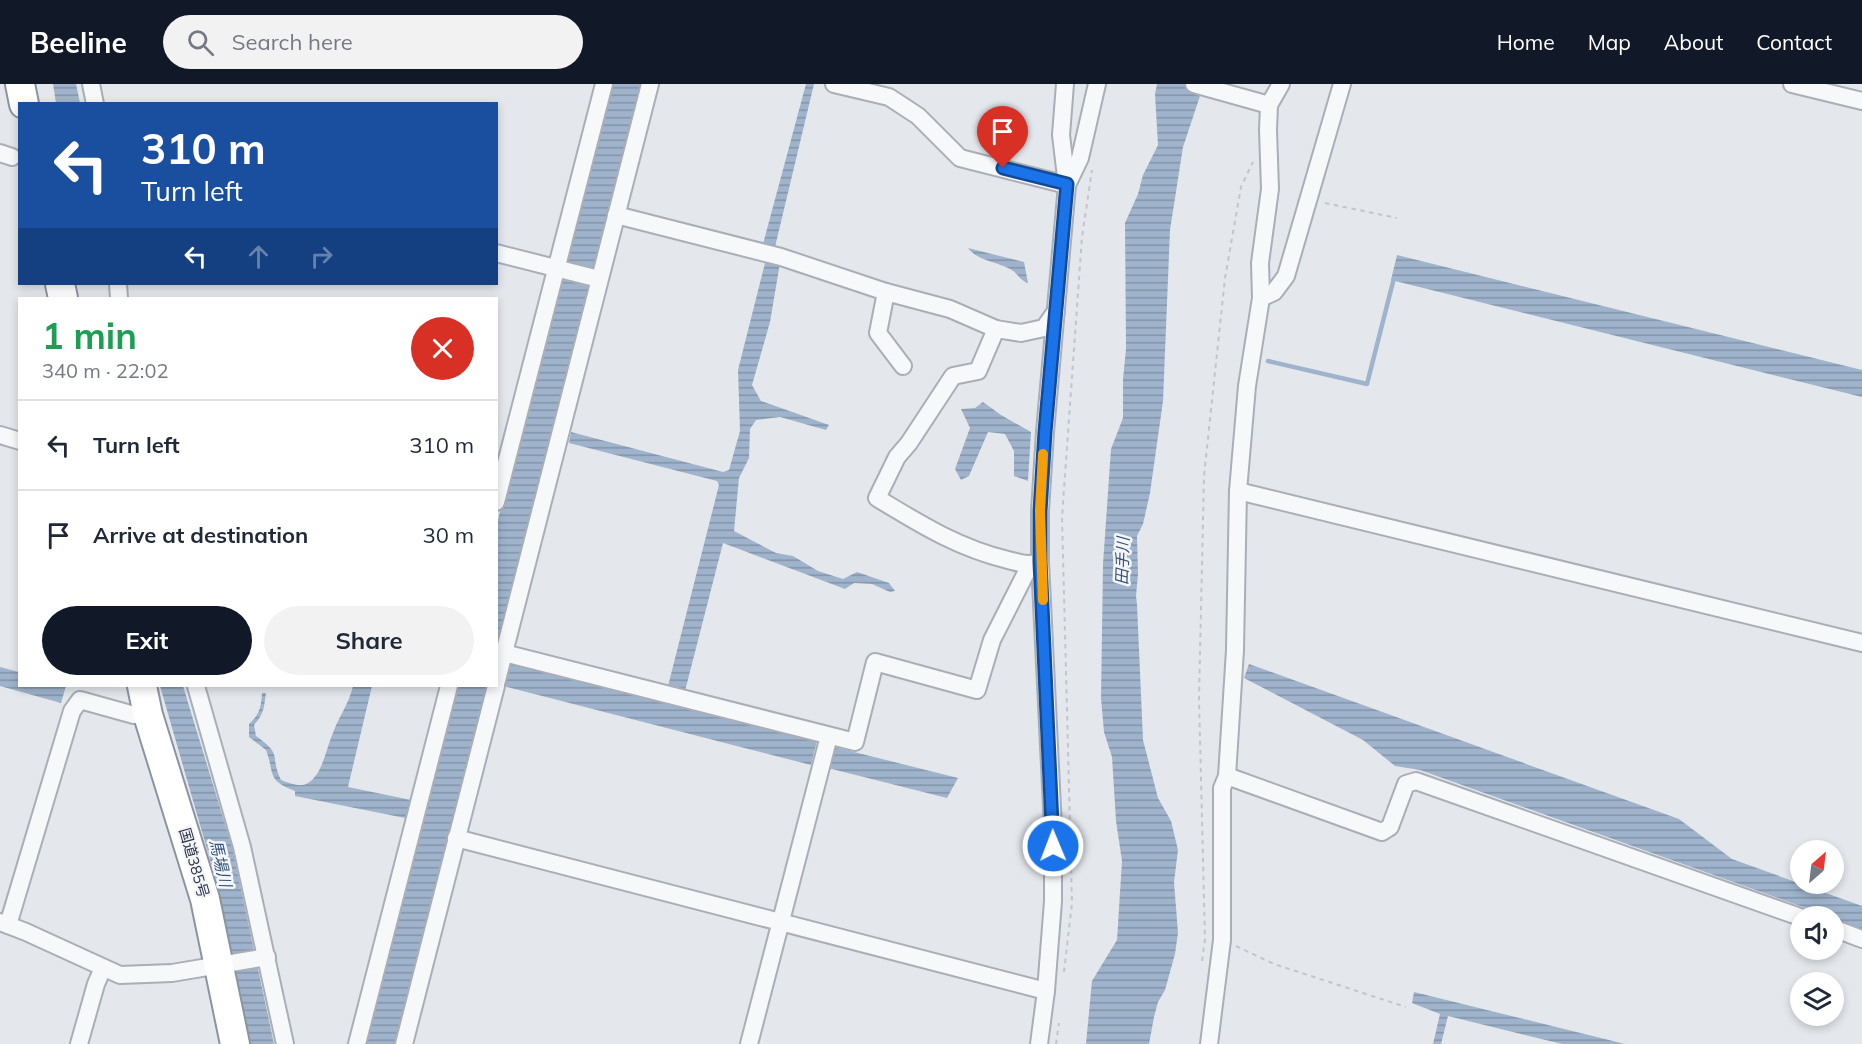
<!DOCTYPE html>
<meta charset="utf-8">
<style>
body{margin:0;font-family:Mulish,"Noto Sans JP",sans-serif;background:#f2f2f3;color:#1f2937;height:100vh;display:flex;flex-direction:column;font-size:22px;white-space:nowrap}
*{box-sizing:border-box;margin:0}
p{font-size:20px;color:#747a83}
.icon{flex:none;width:33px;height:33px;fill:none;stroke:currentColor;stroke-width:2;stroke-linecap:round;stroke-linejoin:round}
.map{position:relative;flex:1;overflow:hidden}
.panel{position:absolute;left:18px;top:213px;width:480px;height:390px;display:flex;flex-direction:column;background:#fff;border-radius:0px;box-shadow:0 3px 9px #0003}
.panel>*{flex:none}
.hud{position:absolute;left:18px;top:18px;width:480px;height:183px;border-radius:0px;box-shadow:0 3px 9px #0003;background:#1a4fa0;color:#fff;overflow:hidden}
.needle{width:39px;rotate:28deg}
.controls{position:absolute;left:1790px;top:756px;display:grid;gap:12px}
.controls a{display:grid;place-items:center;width:54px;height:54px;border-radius:50%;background:#fff;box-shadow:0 3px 9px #0003;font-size:30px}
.pin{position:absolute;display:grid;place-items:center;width:51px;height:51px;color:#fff;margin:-62px -26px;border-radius:50% 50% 50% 0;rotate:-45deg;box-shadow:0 0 6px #0007}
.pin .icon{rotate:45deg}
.me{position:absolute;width:66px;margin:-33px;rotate:359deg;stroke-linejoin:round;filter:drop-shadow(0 0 4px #0008)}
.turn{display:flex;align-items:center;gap:21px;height:126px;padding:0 24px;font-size:27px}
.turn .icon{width:78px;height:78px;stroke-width:2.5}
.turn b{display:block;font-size:42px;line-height:51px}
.lanes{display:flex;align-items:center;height:57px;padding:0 24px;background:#0003;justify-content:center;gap:30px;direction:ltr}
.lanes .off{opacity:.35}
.round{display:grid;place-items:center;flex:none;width:63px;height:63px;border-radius:32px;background:#f2f2f3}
.summary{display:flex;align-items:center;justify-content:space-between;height:102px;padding:0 24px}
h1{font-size:36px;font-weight:700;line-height:45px;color:#1e9e55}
.action{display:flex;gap:12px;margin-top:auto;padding:12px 24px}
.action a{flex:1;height:69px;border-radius:36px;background:#111827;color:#fff;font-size:24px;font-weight:700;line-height:69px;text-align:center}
.action a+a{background:#f2f2f3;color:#1f2937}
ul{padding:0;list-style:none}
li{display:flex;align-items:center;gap:18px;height:90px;padding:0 24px;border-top:2px solid #e0e1e3}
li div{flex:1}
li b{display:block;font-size:22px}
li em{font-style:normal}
header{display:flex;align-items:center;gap:36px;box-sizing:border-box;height:84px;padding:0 30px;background:#111827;color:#fff}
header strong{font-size:28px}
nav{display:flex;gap:33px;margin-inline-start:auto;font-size:21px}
.search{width:420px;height:54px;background:#f2f2f3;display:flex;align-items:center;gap:15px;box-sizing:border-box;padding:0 21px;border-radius:33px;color:#747a83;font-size:22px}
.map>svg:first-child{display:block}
</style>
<header>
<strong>Beeline</strong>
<div class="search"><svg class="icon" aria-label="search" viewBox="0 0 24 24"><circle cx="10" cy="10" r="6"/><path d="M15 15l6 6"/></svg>Search here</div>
<nav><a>Home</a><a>Map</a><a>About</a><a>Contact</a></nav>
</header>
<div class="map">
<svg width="1862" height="960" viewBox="0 0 1862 960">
<defs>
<pattern id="water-rules" width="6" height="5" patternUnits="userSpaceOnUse" patternTransform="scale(1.5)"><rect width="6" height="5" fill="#9fb4cc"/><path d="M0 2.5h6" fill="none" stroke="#8293a7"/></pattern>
</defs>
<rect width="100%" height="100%" fill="#e4e7ec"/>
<g fill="url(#water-rules)">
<path d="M 53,0 L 76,0 L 80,19 L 56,19 Z"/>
<path d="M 610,0 L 644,0 L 595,185 L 584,182 L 579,200 L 591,203 L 497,571 L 497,440 L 559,195 L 571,198 L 575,180 L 564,177 Z"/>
<path d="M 806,0 L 814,0 L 775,163 L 763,160 Z"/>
<path d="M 1157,0 L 1204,0 L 1183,63 L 1170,146 L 1163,317 L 1150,409 L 1143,440 L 1137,452 L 1138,490 L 1136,512 L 1137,520 L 1143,656 L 1158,714 L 1171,737 L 1178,766 L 1174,798 L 1178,849 L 1175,870 L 1165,906 L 1158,918 L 1154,933 L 1149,960 L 1086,960 L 1092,897 L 1117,856 L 1122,777 L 1116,737 L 1112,673 L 1104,648 L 1101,614 L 1103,480 L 1111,365 L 1123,334 L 1123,295 L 1126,265 L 1125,139 L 1138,110 L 1143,91 L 1158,61 L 1155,10 Z"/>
<path d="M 968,164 L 1024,178 L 1028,199 C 1019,196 1018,189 1010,185 C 995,177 978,177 968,164 Z"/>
<path d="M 1397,171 L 1862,286 L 1862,313 L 1391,196 Z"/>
<path d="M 766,175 L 780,179 L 770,238 L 752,301 L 761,317 L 829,341 L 826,346 L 780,333 L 756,336 L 750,345 L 749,374 L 739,394 L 734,447 L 776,469 L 793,472 L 818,487 L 843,495 L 857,488 L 889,499 L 895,507 L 890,508 L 872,500 L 854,499 L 845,505 L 723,459 L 685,607 L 668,602 L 719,401 L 717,397 L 569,359 L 571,348 L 723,388 L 729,386 L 740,347 L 738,286 Z"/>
<path d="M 983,318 L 1001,331 L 1031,348 L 1028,397 L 1014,392 L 1014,367 L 1005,350 L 988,348 L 969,392 L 961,396 L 955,385 L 970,344 L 961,325 L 975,324 Z"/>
<path d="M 509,579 L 817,657 L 811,681 L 503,602 Z"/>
<path d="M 1249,580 L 1679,735 L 1732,775 L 1862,822 L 1862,845 L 1833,834 L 1833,832 L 1828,832 L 1420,686 L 1395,682 L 1363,656 L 1244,594 Z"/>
<path d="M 0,583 L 19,588 L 20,602 L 66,602 L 61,619 L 0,602 Z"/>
<path d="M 160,602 L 183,602 L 232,763 L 274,960 L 249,960 L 215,793 Z"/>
<path d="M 353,602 L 372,602 L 348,703 L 411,716 L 405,734 L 295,712 L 295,707 C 266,696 275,690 266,666 L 249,653 L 249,640 C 260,630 261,623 262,609 L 266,609 C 264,623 264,630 254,641 L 256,652 C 284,672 269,671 281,696 C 289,699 300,704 308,699 C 323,690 326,664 333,649 C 339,632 349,620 353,602 Z"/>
<path d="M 455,602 L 489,602 L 397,960 L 363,960 Z"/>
<path d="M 834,663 L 958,694 L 947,714 L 828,684 Z"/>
<path d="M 1414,908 L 1625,960 L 1562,960 L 1448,932 L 1441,960 L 1433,960 L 1440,930 L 1412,919 Z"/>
</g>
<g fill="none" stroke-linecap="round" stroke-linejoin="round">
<path stroke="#9fb4cc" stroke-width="4.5" d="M 1268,277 L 1367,300 L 1394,194"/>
<g stroke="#a9aeb7" stroke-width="20">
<g id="street">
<path d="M 91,0 L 95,20"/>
<path d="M 834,0 L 889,13 L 918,32 L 960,74 L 1067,101 L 1061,51 L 1065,0"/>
<path d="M 1194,0 L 1269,21"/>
<path d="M 1792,0 L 1862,17"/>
<path d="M 0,69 L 12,73"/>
<path d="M 616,131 L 781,173 L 886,208"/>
<path d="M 496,169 L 599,195"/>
<path d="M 118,200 L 119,214"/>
<path d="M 1261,214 L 1274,208 L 1286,192 L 1342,0"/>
<path d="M 996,245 L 978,287 L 953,292 L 909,359 L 897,373 L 877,414 C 920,440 958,464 1008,476 C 1020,479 1028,482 1040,478"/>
<path d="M 903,282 L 878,249 L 886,208 L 950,225 L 996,245 L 1021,249 L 1044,244 L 1056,227"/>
<path d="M 0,351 L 20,357"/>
<path d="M 1238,407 L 1862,559"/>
<path d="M 496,418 L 604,0"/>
<path d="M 504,569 L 855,658 L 875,578 L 977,606 L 992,556 L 1030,481"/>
<path d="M 496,600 L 650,0"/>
<path d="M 196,602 L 242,763 L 285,960"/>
<path d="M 1227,692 L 1382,748 L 1390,743 L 1406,700 L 1416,697 L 1800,833"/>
<path d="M 456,754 L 1046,907"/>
<path d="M 0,838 L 26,848 L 120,891 L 172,889 L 267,873"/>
<path d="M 8,841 L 72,627 L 80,616 L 134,631 L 148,631"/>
<path d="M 1833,844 L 1862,855"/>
<path d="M 79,960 L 96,900 L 103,884"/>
<path d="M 357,960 L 449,602"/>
<path d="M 404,960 L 496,602"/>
<path d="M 749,960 L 829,652"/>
<path d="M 1039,960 L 1046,907 L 1053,817 L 1053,744 L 1040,478 L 1040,427 L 1045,348 L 1067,101 L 1080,74 L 1097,0"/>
<path d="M 1209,960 L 1222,856 L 1222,704 L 1227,692 L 1235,566 L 1238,407 L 1247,302 L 1261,214 L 1260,179 L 1270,105 L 1268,46 L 1269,21 L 1281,0"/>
</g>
</g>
<g stroke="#8b94a3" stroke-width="32">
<g id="highway">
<path d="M 20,0 L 24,20"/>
<path d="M 60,200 L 63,214"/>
<path d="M 142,602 L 148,631 L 205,815 L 235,960"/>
</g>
</g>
<g stroke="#c2c5cb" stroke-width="2" stroke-dasharray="4.5 4.5" stroke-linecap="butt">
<path d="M 1325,119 L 1397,134"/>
<path d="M 1236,862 L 1274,880 L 1406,923"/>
<path d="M 1202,877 L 1205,856 L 1199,614 L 1204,392 L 1225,194 L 1241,103 L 1253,78"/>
<path d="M 1064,888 L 1072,819 L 1062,433 L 1082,153 L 1092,86"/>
<path d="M 1056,960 L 1059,939"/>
</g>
<use href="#street" stroke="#f7f8fa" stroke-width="16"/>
<use href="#highway" stroke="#fff" stroke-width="28"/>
</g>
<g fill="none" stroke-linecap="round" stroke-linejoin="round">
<g stroke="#114b97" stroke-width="15">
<path id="route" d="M 1003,84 L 1067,100 L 1045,348 L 1040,427 L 1040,478 L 1053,762"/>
</g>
<use href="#route" stroke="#1a73e8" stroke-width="10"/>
<path stroke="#f59e0b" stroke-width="10" d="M 1043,516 L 1040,427 L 1043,370"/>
</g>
<g text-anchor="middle" stroke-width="5" stroke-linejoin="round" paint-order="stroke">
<g font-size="15" fill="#2b3445" stroke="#f4f6f9">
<text transform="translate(194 779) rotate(74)" y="5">国道385号</text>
</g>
<g font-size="16" font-style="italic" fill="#34527a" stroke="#f4f6f9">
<text transform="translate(1122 477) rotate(-88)" y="6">田手川</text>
<text transform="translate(221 779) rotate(77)" y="6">馬場川</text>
</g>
</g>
</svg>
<div class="controls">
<a><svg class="needle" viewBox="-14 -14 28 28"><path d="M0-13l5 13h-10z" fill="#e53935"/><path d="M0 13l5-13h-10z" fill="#747a83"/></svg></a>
<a><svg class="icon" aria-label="sound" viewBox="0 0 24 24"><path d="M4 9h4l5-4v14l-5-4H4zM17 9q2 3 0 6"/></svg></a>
<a><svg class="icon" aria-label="layers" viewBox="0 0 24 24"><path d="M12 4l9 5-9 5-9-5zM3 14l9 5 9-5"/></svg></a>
</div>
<div class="pin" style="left:1003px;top:84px;background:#d93025"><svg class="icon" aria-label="arrive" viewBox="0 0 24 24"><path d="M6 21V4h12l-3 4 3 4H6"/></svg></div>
<svg class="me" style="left:1053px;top:762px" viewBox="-20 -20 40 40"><circle r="17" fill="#1a73e8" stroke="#fff" stroke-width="3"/><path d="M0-11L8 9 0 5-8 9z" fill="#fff"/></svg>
<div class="hud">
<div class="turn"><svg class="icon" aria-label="left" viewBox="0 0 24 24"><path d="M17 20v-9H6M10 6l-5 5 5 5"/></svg><div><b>310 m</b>Turn left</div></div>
<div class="lanes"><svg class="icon" aria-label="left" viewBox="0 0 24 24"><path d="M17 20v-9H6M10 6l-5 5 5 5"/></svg><svg class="icon off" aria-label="ahead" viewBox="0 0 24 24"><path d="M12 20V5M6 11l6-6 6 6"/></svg><svg class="icon off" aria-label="right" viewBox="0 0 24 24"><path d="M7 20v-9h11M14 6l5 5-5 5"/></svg></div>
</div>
<section class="panel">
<div class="summary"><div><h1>1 min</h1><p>340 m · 22:02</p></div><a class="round" style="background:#d93025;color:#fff"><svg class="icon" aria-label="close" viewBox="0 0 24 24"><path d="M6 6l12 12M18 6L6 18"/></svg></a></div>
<ul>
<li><svg class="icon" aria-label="left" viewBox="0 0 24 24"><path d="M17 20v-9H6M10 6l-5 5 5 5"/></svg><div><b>Turn left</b></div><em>310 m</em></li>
<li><svg class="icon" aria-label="arrive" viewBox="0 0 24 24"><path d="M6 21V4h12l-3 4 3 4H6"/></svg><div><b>Arrive at destination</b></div><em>30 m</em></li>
</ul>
<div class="action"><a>Exit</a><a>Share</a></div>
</section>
</div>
